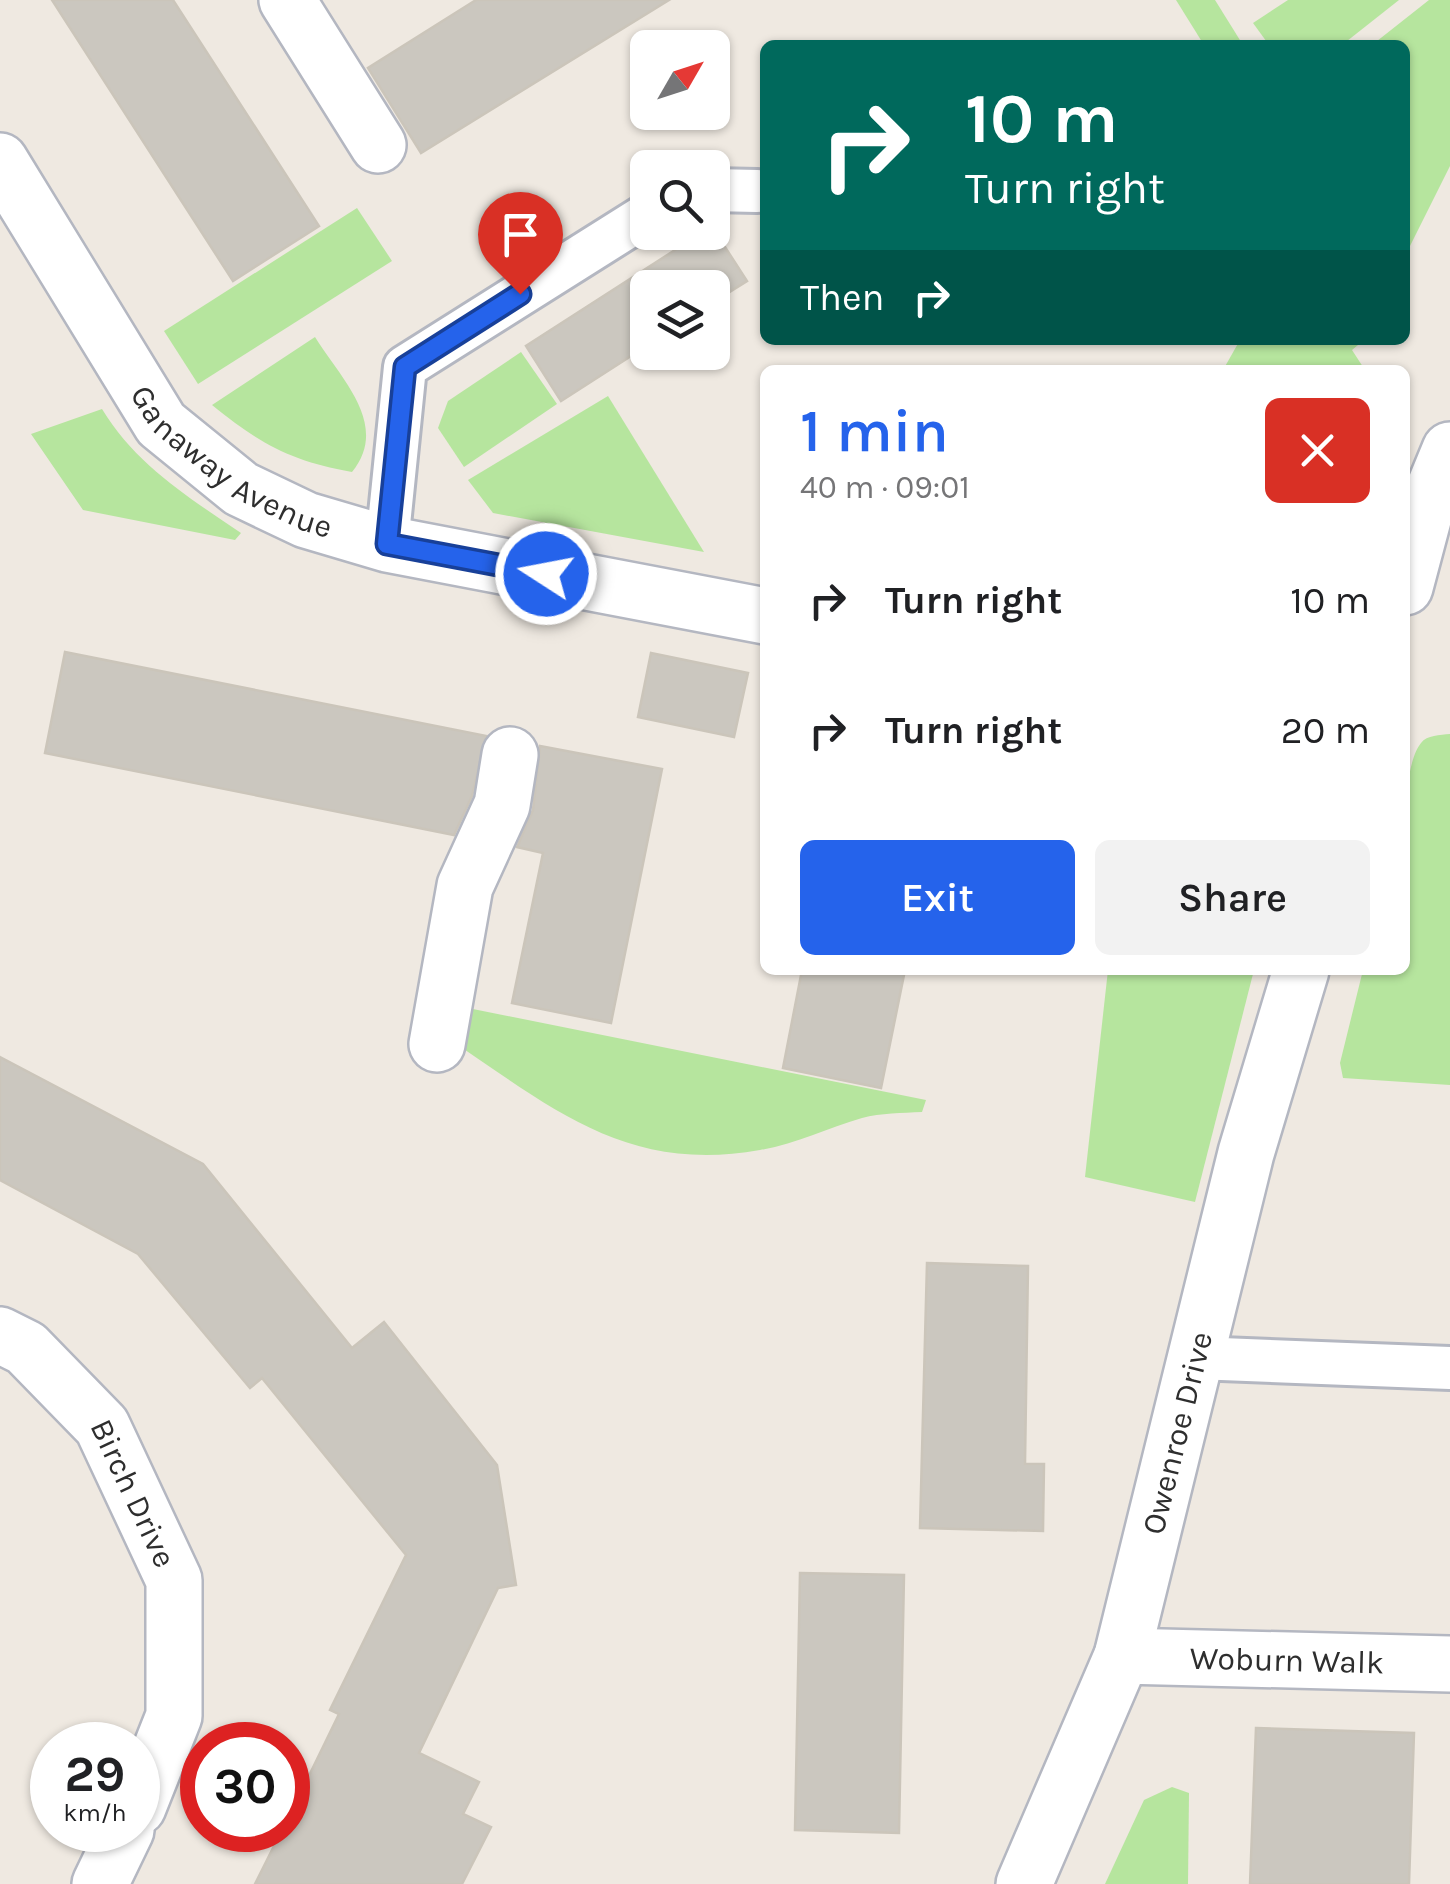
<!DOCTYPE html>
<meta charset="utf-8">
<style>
body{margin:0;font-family:Karla,sans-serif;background:#f2f2f2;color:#202124;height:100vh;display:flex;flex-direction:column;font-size:38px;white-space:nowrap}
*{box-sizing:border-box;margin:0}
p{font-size:32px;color:#757577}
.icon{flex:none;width:55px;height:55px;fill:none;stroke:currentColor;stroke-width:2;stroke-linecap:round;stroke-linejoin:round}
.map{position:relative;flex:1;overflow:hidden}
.side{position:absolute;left:760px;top:365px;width:650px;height:610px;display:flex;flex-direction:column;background:#fff;border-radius:15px;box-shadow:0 2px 8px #0004}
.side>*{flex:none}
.banner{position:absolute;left:760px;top:40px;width:650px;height:305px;border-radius:15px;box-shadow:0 2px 8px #0004;background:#00695c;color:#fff;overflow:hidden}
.needle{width:65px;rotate:51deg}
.tools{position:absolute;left:630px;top:30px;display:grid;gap:20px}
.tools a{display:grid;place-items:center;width:100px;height:100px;border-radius:15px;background:#fff;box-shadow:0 2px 8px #0004;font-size:50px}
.speed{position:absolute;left:30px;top:1722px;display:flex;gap:20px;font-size:50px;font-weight:700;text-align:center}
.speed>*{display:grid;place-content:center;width:130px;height:130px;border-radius:50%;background:#fff;box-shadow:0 2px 8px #0004;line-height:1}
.speed small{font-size:25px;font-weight:400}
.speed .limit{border:15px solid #d22;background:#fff;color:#111}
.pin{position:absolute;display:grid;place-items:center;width:85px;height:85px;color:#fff;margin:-102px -42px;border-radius:50% 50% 50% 0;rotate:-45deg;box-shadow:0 0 10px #0007}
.pin .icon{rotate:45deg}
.me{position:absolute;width:110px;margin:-55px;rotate:281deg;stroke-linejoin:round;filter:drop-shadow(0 0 8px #0008)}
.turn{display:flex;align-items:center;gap:35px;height:210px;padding:0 40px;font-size:45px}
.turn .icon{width:130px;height:130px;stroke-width:2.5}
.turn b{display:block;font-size:70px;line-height:85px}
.then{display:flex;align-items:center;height:95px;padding:0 40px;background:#0003;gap:20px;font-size:38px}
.round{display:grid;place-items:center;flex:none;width:105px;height:105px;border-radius:15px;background:#f2f2f2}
.head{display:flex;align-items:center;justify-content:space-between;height:170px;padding:0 40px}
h1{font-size:60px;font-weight:600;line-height:75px;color:#2563eb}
.primary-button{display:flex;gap:20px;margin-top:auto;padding:20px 40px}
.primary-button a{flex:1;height:115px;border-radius:15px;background:#2563eb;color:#fff;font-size:40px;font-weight:600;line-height:115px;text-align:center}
.primary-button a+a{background:#f2f2f2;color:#202124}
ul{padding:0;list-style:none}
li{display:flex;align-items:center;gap:30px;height:130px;padding:0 40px}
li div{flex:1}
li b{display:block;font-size:38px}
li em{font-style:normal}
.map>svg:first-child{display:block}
</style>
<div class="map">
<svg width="1450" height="1884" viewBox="0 0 1450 1884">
<rect width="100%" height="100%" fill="#efe9e1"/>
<g fill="#b6e59e">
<path d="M 1176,0 L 1215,0 L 1243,45 L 1204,45 Z"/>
<path d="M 1288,0 L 1399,0 L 1342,45 L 1269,45 L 1253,23 Z"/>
<path d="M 1429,0 L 1450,0 L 1450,166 L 1405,256 L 1405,45 L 1372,45 Z"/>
<path d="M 357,208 L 392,261 L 198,384 L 164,331 Z"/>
<path d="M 315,337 C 342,380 390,425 352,472 C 291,461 260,444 212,405 Z"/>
<path d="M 1240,340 L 1364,340 L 1352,350 L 1365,370 L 1223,370 Z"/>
<path d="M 521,352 L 557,404 L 464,467 L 438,428 L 448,401 Z"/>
<path d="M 608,396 L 704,552 L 493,513 L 468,480 Z"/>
<path d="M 102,409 C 136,465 188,497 241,533 L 235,540 L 83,510 L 31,434 Z"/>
<path d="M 1450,734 L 1450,1085 L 1343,1078 L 1340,1063 L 1363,970 L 1405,970 C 1405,924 1395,775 1421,743 C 1427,735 1440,735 1450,734 Z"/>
<path d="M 1108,970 L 1254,970 L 1195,1202 L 1085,1177 Z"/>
<path d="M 458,1006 L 926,1100 L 922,1112 C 902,1113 881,1113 862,1118 C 827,1128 796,1144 760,1150 C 630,1173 557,1112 455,1043 Z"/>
<path d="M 1172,1787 L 1189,1793 L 1188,1884 L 1105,1884 L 1144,1800 Z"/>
</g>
<g fill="#cbc7bf" stroke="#cbc5ba" stroke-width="2.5">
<path d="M 52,0 L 173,0 L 319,226 L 233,281 Z"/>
<path d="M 476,0 L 669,0 L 421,153 L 368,68 Z"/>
<path d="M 712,227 L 747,281 L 712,303 L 712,288 L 648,288 L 648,345 L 561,401 L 526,346 L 703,232 L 712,232 Z"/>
<path d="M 65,652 L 486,736 L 472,796 L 454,835 L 45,753 Z"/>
<path d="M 651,653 L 748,673 L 734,737 L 638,717 Z"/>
<path d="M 540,746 L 662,769 L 611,1023 L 512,1003 L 543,853 L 517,847 L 533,810 Z"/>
<path d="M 802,970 L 905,970 L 881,1088 L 783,1068 Z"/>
<path d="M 0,1057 L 203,1164 L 352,1348 L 384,1322 L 497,1465 L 516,1585 L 498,1588 L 419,1753 L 479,1782 L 463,1814 L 491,1827 L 462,1884 L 255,1884 L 282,1830 L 288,1830 L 288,1819 L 339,1714 L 330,1710 L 406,1555 L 262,1378 L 250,1388 L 138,1254 L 0,1180 Z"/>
<path d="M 927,1263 L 1028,1266 L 1025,1464 L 1044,1464 L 1043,1531 L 920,1528 Z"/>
<path d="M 800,1573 L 904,1575 L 899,1833 L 795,1830 Z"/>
<path d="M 1256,1728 L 1414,1733 L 1409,1884 L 1250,1884 Z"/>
</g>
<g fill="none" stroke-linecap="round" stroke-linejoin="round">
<g stroke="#b4b7c1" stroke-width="48">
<g id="service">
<path d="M 712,190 L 757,191"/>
<path d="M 387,544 L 405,367 L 648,214"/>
<path d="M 1196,1358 L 1450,1368"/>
</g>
</g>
<g stroke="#b4b7c1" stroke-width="60">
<g id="pedestrian">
<path d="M 287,0 L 378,145"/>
<path d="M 437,1044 L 465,886 L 502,805 L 510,755"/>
<path id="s1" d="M 1122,1656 L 1450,1664"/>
</g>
</g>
<g stroke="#b4b7c1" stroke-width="60">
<g id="minor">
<path id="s2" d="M 0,161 L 161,424 L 241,489 L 306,520 L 387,544 L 765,616"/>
<path d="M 1405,587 L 1426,508 L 1450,450"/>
<path id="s3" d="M 0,1335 L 26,1348 L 102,1426 L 174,1580 L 174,1716 L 138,1807"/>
<path d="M 100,1884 L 126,1830"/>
<path id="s4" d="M 1024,1884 L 1122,1656 L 1246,1153 L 1301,970"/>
</g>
</g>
<use href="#service" stroke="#fff" stroke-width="42"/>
<use href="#pedestrian" stroke="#fff" stroke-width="55"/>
<use href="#minor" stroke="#fff" stroke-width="55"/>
</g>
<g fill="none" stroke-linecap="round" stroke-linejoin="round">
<g stroke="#184099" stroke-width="25">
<path id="route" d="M 520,294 L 405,367 L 387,544 L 546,574"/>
</g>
<use href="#route" stroke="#2563eb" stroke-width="18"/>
</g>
<g text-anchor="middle" stroke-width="8" stroke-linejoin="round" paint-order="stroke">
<g font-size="32" fill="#2e2e2e" stroke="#fff">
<text dy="11" stroke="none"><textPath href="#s2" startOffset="388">Ganaway Avenue</textPath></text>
<text dy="11" stroke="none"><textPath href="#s4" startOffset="478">Owenroe Drive</textPath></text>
<text dy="11" stroke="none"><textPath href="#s3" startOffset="212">Birch Drive</textPath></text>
<text dy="11" stroke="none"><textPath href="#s1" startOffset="165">Woburn Walk</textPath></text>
</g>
</g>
</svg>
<div class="tools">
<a><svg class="needle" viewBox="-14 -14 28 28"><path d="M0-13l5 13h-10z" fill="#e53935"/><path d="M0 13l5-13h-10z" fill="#757577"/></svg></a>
<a><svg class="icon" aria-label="search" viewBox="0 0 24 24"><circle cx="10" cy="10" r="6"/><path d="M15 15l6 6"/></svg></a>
<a><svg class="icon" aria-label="layers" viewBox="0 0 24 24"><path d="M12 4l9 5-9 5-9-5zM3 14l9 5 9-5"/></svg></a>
</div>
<div class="speed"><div>29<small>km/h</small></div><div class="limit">30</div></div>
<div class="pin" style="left:520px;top:294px;background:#d93025"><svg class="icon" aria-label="arrive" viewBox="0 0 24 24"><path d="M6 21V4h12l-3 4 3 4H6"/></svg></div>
<svg class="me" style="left:546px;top:574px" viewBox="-20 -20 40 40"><circle r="17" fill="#2563eb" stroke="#fff" stroke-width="3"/><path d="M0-11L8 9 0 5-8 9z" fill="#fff"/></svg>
<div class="banner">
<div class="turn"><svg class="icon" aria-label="right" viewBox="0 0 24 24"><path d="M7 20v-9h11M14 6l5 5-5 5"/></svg><div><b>10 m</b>Turn right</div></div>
<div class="then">Then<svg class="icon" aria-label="right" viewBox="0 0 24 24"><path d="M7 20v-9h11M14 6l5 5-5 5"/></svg></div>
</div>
<section class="side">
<div class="head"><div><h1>1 min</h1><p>40 m · 09:01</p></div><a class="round" style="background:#d93025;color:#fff"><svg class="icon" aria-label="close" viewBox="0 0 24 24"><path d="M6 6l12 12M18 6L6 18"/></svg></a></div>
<ul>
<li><svg class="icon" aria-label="right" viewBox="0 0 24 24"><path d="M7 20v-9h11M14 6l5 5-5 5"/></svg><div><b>Turn right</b></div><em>10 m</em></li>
<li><svg class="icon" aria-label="right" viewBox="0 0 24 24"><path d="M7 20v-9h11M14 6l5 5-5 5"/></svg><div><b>Turn right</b></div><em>20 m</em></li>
</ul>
<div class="primary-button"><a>Exit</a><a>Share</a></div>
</section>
</div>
